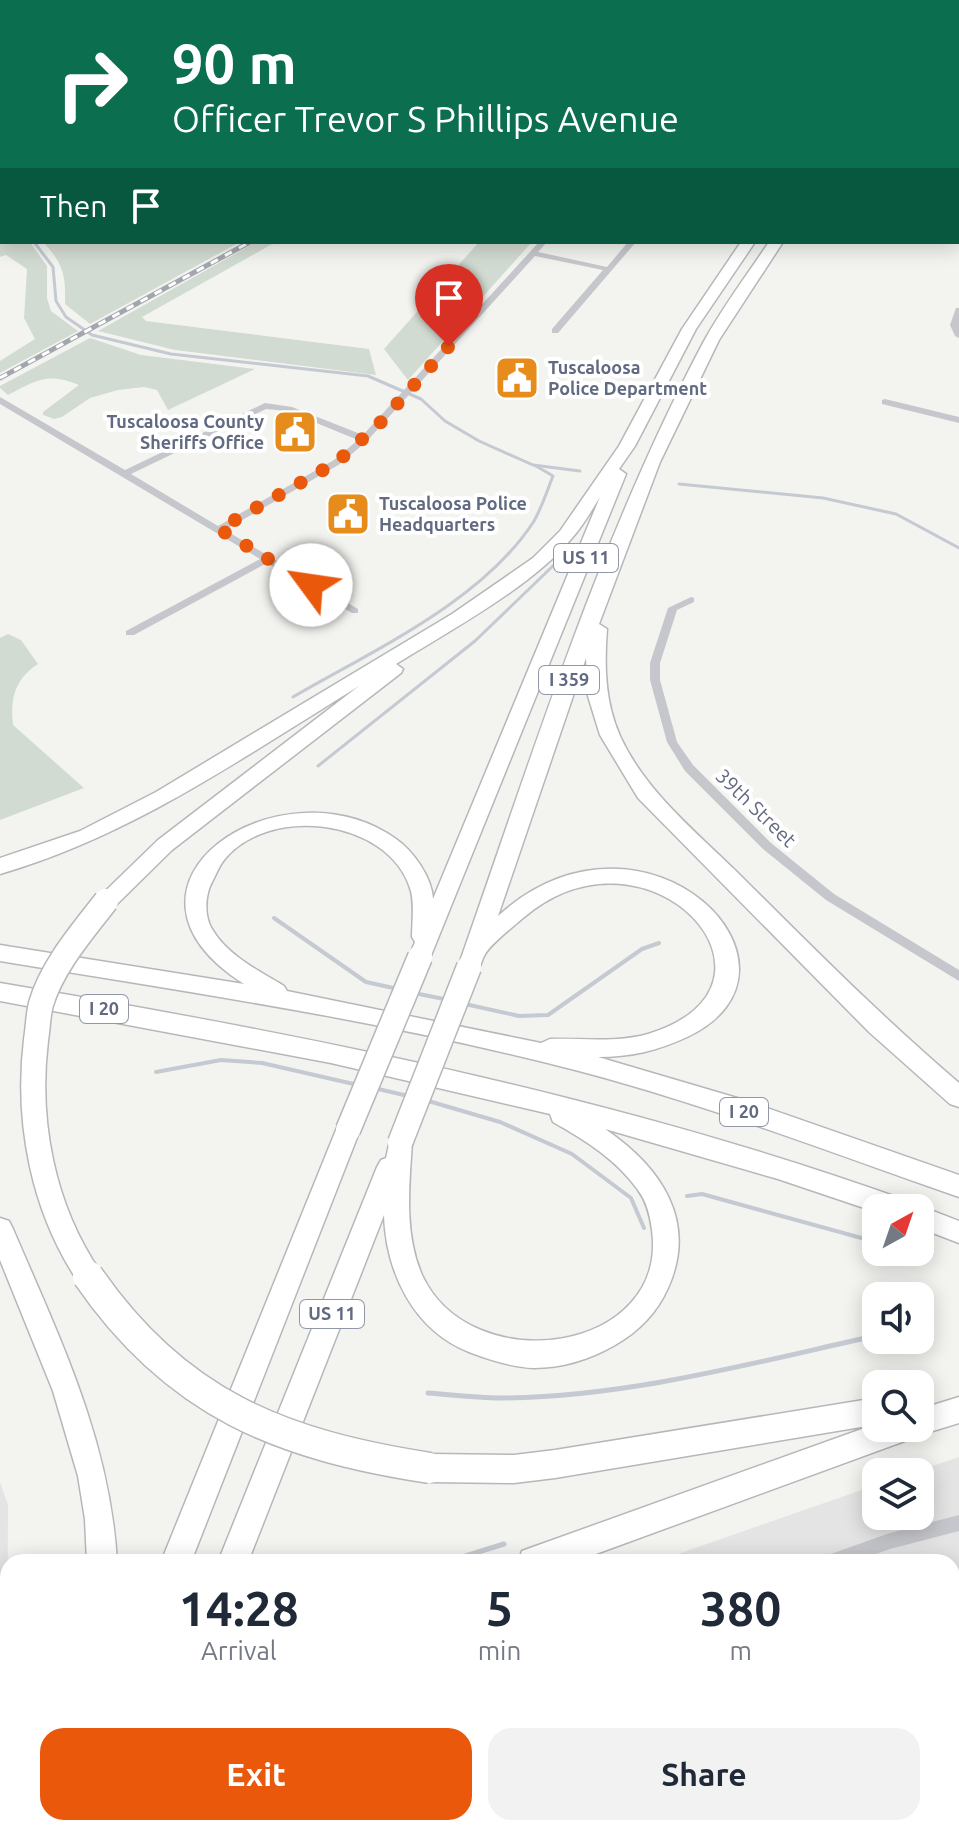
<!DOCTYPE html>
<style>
body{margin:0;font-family:Ubuntu,sans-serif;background:#f2f2f3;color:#1f2937;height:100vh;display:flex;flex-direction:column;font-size:30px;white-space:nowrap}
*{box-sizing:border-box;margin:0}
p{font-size:26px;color:#747a83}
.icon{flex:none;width:44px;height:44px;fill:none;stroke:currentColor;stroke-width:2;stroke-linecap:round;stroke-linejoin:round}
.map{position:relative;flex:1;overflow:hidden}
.panel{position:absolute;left:0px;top:1554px;width:960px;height:282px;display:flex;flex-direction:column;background:#fff;border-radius:24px 24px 0 0;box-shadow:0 4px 20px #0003}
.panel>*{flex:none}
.hud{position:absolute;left:0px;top:0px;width:960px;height:244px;box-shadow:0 4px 20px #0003;background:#0b6e4f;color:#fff;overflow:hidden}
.needle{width:52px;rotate:40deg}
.fabs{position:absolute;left:862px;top:1194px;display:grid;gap:16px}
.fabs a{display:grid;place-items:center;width:72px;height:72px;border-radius:16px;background:#fff;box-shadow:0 4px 20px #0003;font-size:40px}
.pin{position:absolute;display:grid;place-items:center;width:68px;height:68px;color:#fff;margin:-82px -34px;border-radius:50% 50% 50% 0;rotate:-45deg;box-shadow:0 0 8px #0007}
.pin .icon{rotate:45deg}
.me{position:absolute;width:88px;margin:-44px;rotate:301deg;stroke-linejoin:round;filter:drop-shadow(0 0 6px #0008)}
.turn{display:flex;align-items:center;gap:28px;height:168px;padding:0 40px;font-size:36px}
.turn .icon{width:104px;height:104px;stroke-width:2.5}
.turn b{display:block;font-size:56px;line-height:68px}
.then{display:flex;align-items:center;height:76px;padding:0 40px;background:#0003;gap:16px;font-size:30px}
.eta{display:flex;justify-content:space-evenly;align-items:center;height:136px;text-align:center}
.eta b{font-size:48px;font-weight:600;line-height:56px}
.button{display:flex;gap:16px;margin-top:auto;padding:16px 40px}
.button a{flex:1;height:92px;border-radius:24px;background:#ea580c;color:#fff;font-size:32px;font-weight:600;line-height:92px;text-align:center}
.button a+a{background:#f2f2f3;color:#1f2937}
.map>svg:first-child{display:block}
</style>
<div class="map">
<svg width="959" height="1835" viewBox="0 0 959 1835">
<rect width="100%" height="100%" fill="#f3f4f0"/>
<g fill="#e3e4e3">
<path d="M 247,0 L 946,0 L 239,2 Z"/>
<path d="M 959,1457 L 959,1835 L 255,1835 L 260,1828 L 952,1828 L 952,1562 L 655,1562 L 876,1485 L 876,1516 L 920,1516 L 920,1472 L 915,1472 Z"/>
<path d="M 0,1482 L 8,1505 L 7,1685 L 0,1704 Z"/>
</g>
<g fill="#d2dbd1">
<path d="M 0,222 L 2,242 L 30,242 L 47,266 L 47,298 L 51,311 L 78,331 L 0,373 L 0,361 L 35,339 L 24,318 L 27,269 L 6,255 L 0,257 Z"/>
<path d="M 43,242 L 240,242 L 90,324 L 65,304 C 66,275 63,263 43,242 Z"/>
<path d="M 256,242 L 276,242 L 142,317 L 146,321 L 369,349 L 376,375 L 175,350 L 98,331 Z"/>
<path d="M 479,242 L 532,242 L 408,380 L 384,349 Z"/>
<path d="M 90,338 L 141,355 L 255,369 L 168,410 L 157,390 L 144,387 L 118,390 L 90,398 L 62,417 L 54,419 L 43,415 L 43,412 L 79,385 C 47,372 37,380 8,395 L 0,388 L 0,386 Z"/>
<path d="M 8,634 L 21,640 L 38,664 C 15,679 10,698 13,725 L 84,788 L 0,820 L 0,638 Z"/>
</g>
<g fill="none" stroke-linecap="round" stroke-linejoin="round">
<g stroke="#c5c9d2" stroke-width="3">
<path d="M 34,242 L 53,267 L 56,301 L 66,317 L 92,335 L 171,354 L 368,376 L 421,399 L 445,421 L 479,441 L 533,465 L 580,471"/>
<path d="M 679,484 L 823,498 L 896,514 L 959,548"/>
<path d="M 293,697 C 372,651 483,601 534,521 C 542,507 547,491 553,476 L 536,466"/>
<path d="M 318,766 L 475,641 L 556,563"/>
</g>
<g stroke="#c5c9d2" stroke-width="4">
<path d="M 274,918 L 366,982 L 398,989"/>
<path d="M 414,993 L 449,1000"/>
<path d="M 465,1004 L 519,1016 L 548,1015 L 642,949 L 659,943"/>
<path d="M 156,1072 L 221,1060 L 262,1063 L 358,1085"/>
<path d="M 374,1088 L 408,1096"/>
<path d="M 425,1100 L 500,1122 L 572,1154 L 631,1198 L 644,1228"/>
<path d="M 687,1196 L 702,1194 L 876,1242"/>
</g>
<g stroke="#c5c9d2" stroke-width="5">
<path d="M 428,1393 C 452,1395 477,1398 501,1398 C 626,1397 749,1364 870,1337"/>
<path d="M 446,1562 L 504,1544"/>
</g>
<g stroke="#b8bac0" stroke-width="3">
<g id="secondary">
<path d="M 174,0 L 187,0 L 189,2 L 176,2 Z"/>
<path d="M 938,0 L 952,0 L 954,2 L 940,2 Z"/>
<rect x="958" y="187" width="1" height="6"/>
<path d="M 0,198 L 2,198 L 0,205 Z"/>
</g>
</g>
<g stroke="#b6b7bb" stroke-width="3">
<g id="highway">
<path d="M 959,27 L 959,34 L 958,34 L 958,27 Z"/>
<path d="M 959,46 L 959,53 L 958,53 L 958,46 Z"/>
<rect x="958" y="107" width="1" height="8"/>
<path d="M 741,242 L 755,242 L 696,329 L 635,446 L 619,469 L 626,474 L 428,963 L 420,965 L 412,963 L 409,957 L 415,942 L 412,937 C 412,922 415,902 410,888 C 387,818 268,805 224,860 C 219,866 216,875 212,882 C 205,895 204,916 212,929 C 227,955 259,971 284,986 L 287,991 L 541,1043 L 550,1039 C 581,1038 617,1043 648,1034 C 808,985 649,810 523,918 C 512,928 490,944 484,956 C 481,962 480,968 477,973 L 469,976 L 461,973 L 458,967 C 532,757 598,541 703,343 C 722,308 747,275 769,242 L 783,242 L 719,340 L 660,462 L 599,624 L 607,629 C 604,666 605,702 620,736 C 646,793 699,834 743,878 C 813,948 883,1018 959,1083 L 959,1107 L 950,1104 L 869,1032 L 638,798 L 600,735 L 588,696 L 586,658 L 498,916 C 646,782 831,969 687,1037 C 657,1051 631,1057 598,1057 L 744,1100 L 959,1175 L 959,1197 C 833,1153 708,1105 579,1071 C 388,1021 194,993 0,961 L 0,945 L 244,984 C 88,885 280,757 396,839 C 413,851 432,877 433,899 L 600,497 C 591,511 583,526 572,538 C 533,586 449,631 396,664 L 403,669 L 401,673 L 172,850 L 114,907 L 98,907 L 95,901 L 158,840 L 359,686 C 242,758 133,835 0,874 L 0,858 L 80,831 L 156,792 L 452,614 L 533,558 L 560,531 L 619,446 L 682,329 Z"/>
<path d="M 0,983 C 306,1035 612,1095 905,1200 L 909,1208 L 876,1208 L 876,1212 L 778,1179 L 605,1129 C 661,1167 698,1221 668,1288 C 657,1313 638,1332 615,1345 C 591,1359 562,1368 534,1368 C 511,1367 490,1360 469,1352 C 413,1330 386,1272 384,1215 L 248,1562 L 218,1562 L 377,1167 L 381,1160 L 386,1158 L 391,1136 L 400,1133 L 409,1136 L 412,1143 C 409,1186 404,1234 422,1275 C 471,1381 669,1353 652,1230 C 650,1215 647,1202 638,1190 C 617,1160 585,1140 553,1122 L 550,1114 L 331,1063 L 0,1001 Z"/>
<path d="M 348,1120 L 357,1123 L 360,1130 L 191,1562 L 161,1562 L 336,1130 L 339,1123 Z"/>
<path d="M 920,1206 L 959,1221 L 959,1243 L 920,1228 L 920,1208 L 914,1208 Z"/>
<path d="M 0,1218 L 9,1221 L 13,1229 C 60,1339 110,1440 117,1562 L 87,1562 L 85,1519 L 78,1476 L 53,1391 L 0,1260 Z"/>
<path d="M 959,1397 L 959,1423 L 920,1435 L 914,1433 L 912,1438 L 902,1442 L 574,1562 L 518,1562 L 522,1551 L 533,1547 L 873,1425 L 555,1478 L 514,1483 L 430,1482 L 420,1478 L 415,1468 L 420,1458 L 430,1454 L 514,1455 L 555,1450 L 876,1398 L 876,1428 L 920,1428 L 920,1409 Z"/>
<path d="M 53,1828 L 87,1828 L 85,1835 L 51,1835 Z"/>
<path d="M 116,1828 L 150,1828 L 147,1835 L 113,1835 Z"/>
<path d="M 182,1828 L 218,1828 L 215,1835 L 179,1835 Z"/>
</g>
</g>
<g fill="#c6c7cc" fill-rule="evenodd">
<path d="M 612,0 L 618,0 L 616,2 L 610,2 Z"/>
<rect x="0" y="10" width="2" height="4"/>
<path d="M 2,39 L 2,43 L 0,44 L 0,40 Z"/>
<rect x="958" y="217" width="1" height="5"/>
<path d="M 539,242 L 547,242 L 538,252 L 607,267 L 628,242 L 636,242 L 558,333 L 552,333 L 552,329 L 603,270 L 535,256 L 367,441 L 340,464 L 225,530 L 358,609 L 358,613 L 352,613 L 267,563 L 134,635 L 126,635 L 126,631 L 260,559 L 0,404 L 0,397 L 125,470 L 265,403 L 292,407 L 363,435 ZM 266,409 L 287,411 L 358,440 L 334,460 L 218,526 L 131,474 Z"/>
<path d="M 956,308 L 959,308 L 959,338 L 955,336 L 950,325 Z"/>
<path d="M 885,399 L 959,417 L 959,423 L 882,404 L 882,400 Z"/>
<path d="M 691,597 L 694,598 L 694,602 L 677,610 L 660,663 L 660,680 L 677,742 L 693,765 L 771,843 L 834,894 L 959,970 L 959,981 L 826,900 L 763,849 L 685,771 L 667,742 L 650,680 L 650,663 L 668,608 Z"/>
<path d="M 959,1515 L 959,1531 L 890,1549 L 854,1562 L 823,1562 L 825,1556 L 890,1533 Z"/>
<path d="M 345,1828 L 366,1828 L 363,1835 L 342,1835 Z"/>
</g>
<use href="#secondary" fill="#fff" fill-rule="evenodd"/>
<use href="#highway" fill="#fff" fill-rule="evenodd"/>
<g stroke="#a3a6ae" stroke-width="4">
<path id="rail-far1" d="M 225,2 L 233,0"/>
</g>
<g stroke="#a3a6ae" stroke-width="5">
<path id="rail" d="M 0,378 L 250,242"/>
</g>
<use href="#rail-far1" stroke="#fff" stroke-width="2" stroke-dasharray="6" stroke-linecap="butt"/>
<use href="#rail" stroke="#fff" stroke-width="3" stroke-dasharray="8" stroke-linecap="butt"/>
<g stroke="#b6b7bb" stroke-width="27" stroke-linecap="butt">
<g id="highway-bridge-far1">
<path d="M 348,1130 L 420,957"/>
<path d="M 400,1143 L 469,967"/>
<path d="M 90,1278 C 43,1209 26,1122 36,1040 C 38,1028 38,1015 41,1004 C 52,966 83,931 106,901"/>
</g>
</g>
<g stroke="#b6b7bb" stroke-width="33" stroke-linecap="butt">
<path id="highway-bridge" d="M 88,1276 C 176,1404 281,1445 430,1468"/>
</g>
<use href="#highway-bridge-far1" stroke="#fff" stroke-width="24"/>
<use href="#highway-bridge" stroke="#fff" stroke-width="30"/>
</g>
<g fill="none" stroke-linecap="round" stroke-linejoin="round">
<path stroke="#ea580c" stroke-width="14" stroke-dasharray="0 25.2" d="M 311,585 L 219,529 L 337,462 L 381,422 L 449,346"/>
</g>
<defs>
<g id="civic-square" transform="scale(2.3)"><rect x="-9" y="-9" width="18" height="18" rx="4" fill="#e68c1d" stroke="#fff"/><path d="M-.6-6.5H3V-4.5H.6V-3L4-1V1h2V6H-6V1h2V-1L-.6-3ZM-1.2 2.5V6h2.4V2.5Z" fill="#fff"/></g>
</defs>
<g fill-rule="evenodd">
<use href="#civic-square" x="517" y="378"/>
<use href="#civic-square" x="295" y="432"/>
<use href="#civic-square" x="348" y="514"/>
</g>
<g text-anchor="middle" stroke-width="8" stroke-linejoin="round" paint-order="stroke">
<g font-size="18" font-weight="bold" fill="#626a81" stroke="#fff" text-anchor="start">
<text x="548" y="374">Tuscaloosa<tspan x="548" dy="21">Police Department</tspan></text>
<text x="264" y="428" text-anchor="end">Tuscaloosa County<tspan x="264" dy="21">Sheriffs Office</tspan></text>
<text x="379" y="510">Tuscaloosa Police<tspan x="379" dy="21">Headquarters</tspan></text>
</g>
<g fill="#fff" stroke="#9197a7" stroke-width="2">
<rect x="554" y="544" width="64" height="28" rx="6"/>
<rect x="539" y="666" width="60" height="28" rx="6"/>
<rect x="80" y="995" width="48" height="28" rx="6"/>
<rect x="720" y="1098" width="48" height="28" rx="6"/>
<rect x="300" y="1300" width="64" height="28" rx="6"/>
</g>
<g font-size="18" font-weight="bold" fill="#626a81">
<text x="586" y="564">US 11</text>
<text x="569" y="686">I 359</text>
<text x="104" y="1015">I 20</text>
<text x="744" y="1118">I 20</text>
<text x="332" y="1320">US 11</text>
</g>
<g font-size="20" fill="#626a81" stroke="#fff">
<text transform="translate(756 808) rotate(44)" y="7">39th Street</text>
</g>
</g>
</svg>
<div class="fabs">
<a><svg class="needle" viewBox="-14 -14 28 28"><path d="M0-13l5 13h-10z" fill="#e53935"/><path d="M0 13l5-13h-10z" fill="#747a83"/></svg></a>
<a><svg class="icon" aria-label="sound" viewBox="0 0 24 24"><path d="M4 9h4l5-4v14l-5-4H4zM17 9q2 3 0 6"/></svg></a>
<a><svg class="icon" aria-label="search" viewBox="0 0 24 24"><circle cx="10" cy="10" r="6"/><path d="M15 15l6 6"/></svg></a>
<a><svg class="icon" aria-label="layers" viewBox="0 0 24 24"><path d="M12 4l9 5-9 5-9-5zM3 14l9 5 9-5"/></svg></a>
</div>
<div class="pin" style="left:449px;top:346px;background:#d93025"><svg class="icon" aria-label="arrive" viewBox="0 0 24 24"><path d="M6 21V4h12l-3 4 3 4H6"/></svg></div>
<svg class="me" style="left:311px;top:585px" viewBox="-20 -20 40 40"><circle r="19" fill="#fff"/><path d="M0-13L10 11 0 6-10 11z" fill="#ea580c"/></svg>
<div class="hud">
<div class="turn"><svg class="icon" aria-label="right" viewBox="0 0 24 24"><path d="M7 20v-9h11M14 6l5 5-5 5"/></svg><div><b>90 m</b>Officer Trevor S Phillips Avenue</div></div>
<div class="then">Then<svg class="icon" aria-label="arrive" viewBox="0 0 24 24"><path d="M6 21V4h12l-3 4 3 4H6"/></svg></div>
</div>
<section class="panel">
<div class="eta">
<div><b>14:28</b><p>Arrival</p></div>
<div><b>5</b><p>min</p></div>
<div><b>380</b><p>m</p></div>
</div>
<div class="button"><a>Exit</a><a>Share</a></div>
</section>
</div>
